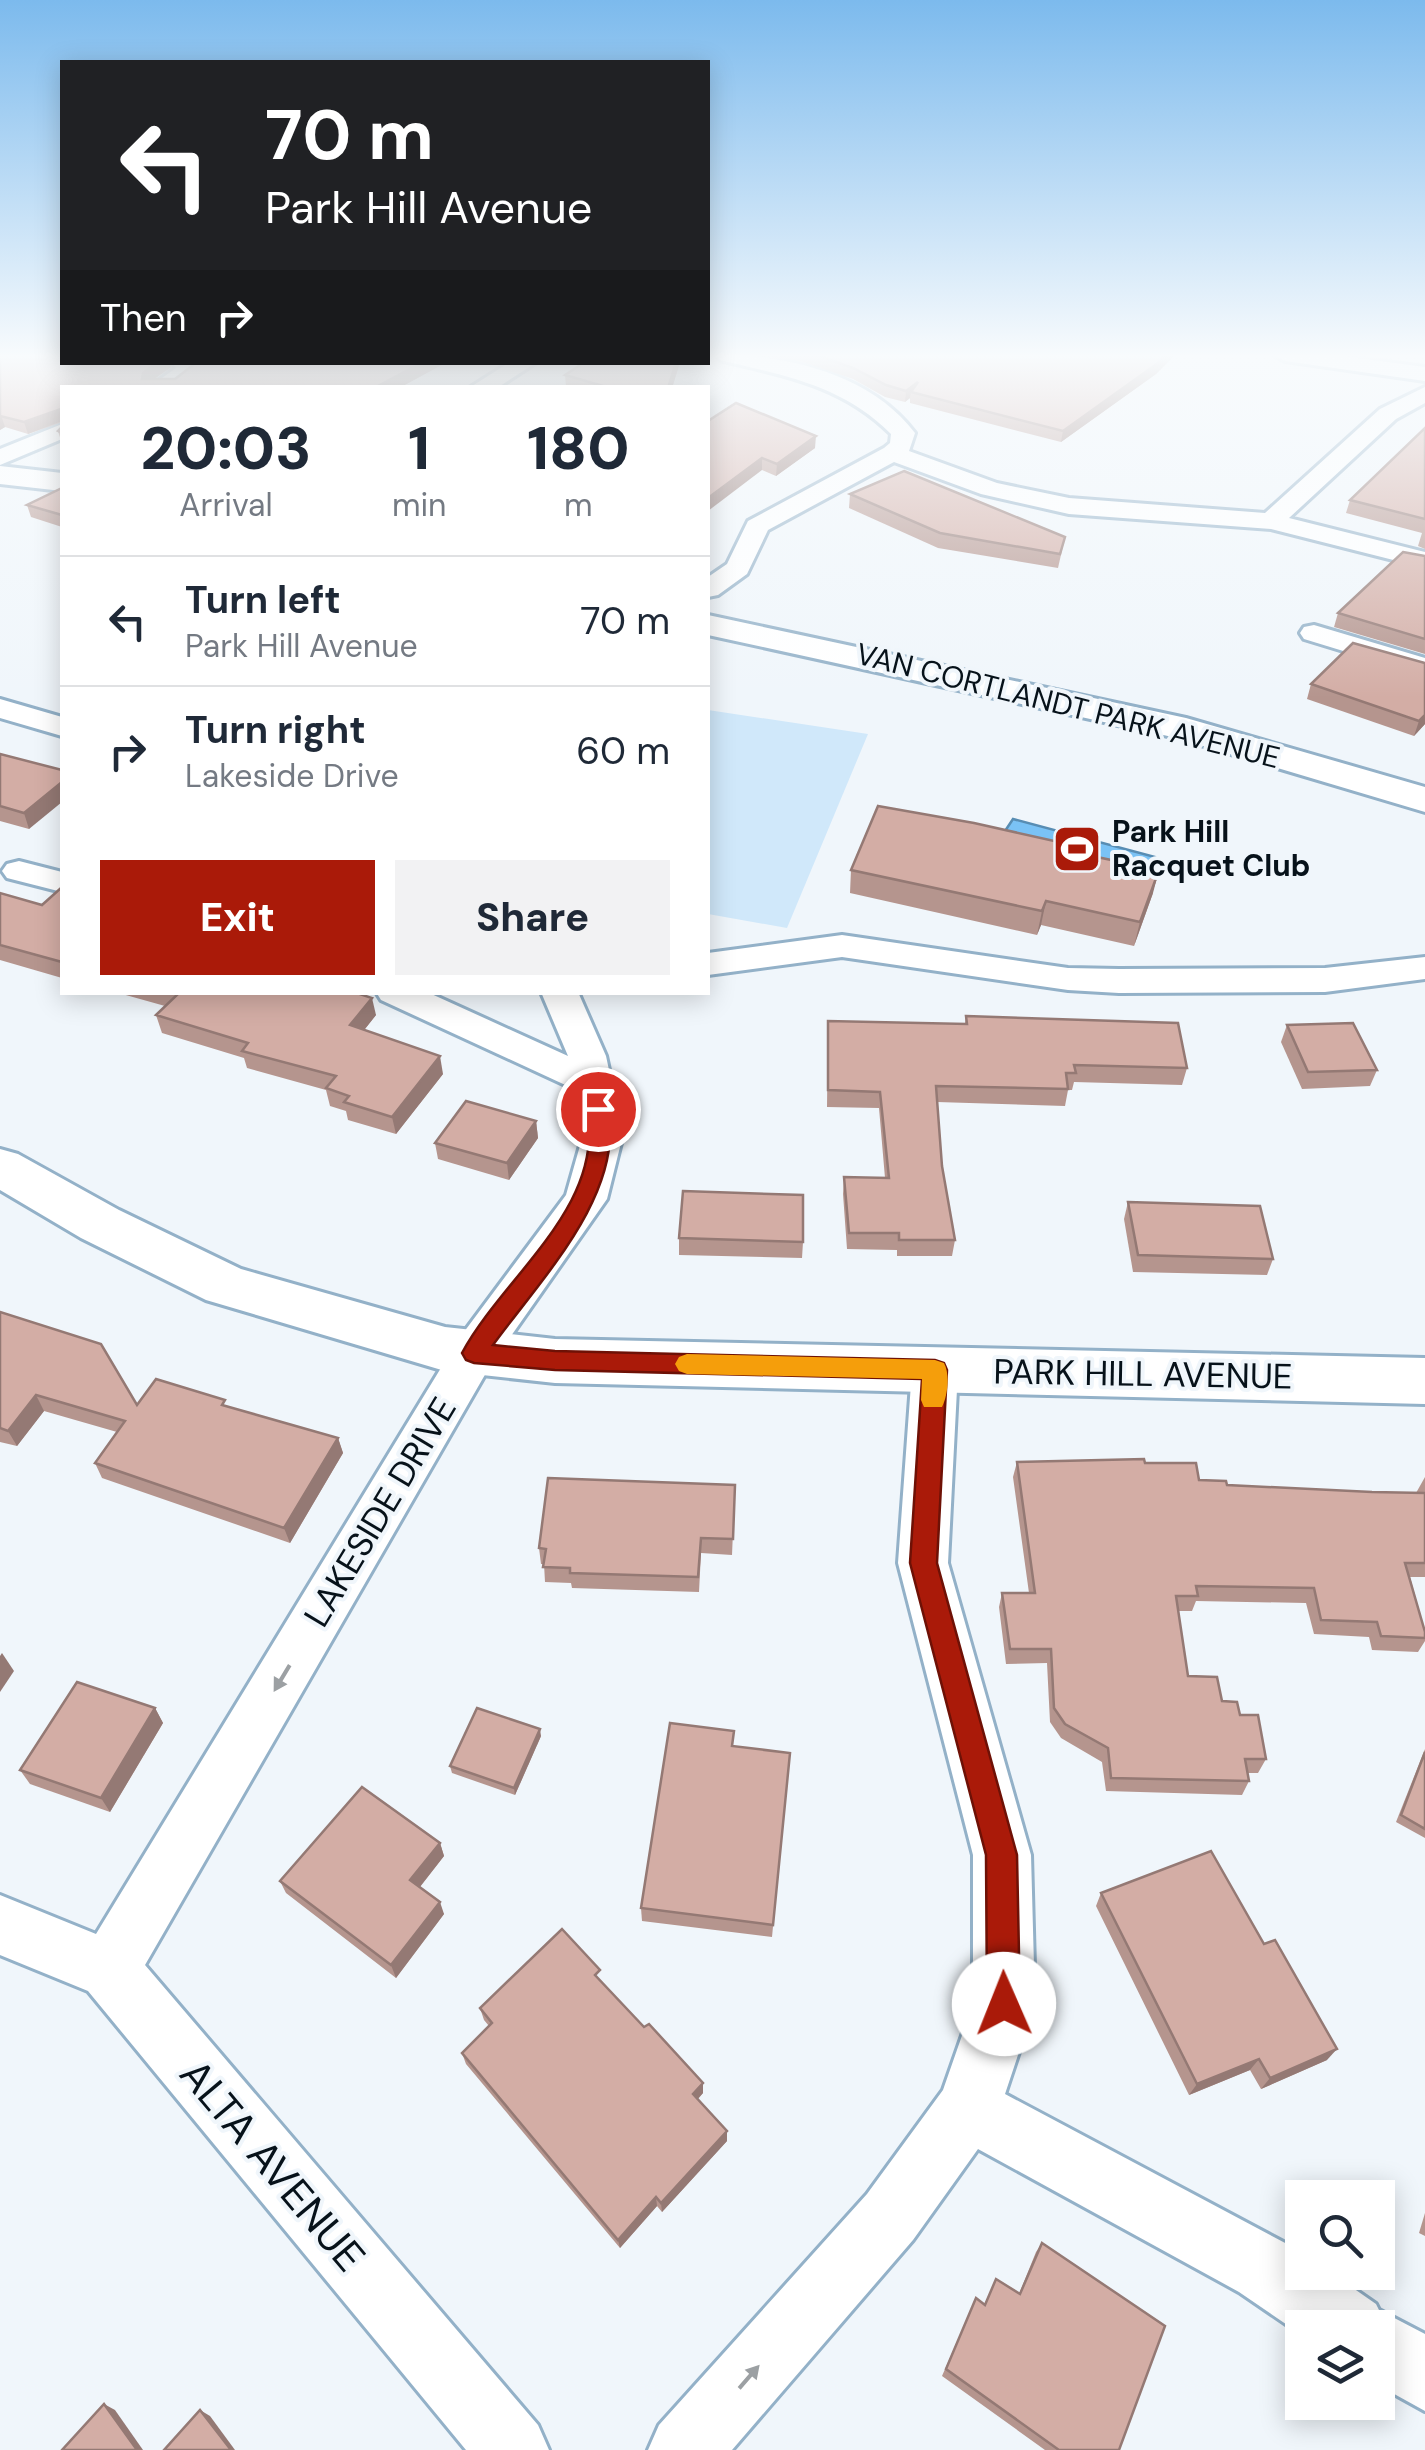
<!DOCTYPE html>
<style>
body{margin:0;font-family:"DM Sans",sans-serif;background:#f2f2f3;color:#1f2937;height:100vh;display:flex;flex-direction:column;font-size:38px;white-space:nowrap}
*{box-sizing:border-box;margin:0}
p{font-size:32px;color:#747a83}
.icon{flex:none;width:55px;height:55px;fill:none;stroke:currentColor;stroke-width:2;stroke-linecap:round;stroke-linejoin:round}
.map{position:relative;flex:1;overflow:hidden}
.details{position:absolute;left:60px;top:385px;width:650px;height:610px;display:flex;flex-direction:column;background:#fff;border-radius:0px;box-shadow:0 5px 25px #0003}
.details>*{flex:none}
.hud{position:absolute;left:60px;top:60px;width:650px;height:305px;border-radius:0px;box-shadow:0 5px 25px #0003;background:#202124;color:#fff;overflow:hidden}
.fabs{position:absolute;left:1285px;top:2180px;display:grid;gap:20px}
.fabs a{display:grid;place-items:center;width:110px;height:110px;border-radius:0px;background:#fff;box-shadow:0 5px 25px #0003;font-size:50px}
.pin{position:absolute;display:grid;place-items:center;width:85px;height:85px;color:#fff;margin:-42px;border:5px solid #fff;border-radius:50%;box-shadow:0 2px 10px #0007}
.me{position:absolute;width:110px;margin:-55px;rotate:359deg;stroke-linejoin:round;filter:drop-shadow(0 0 8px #0008)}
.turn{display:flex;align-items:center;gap:35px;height:210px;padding:0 40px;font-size:45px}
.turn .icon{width:130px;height:130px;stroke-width:2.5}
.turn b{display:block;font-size:70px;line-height:85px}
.then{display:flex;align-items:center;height:95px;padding:0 40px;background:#0003;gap:20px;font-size:38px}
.eta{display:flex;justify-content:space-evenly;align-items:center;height:170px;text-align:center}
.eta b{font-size:60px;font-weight:800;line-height:70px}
.button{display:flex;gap:20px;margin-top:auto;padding:20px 40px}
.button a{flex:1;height:115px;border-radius:0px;background:#aa1a09;color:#fff;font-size:40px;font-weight:800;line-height:115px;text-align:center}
.button a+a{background:#f2f2f3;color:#1f2937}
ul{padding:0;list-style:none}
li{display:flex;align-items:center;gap:30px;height:130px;padding:0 40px;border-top:2px solid #e0e1e3}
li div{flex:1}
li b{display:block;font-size:38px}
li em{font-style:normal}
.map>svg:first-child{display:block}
</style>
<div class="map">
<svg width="1425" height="2450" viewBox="0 0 1425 2450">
<rect width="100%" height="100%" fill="#f0f6fb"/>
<path fill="#d0e8fa" d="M 708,710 L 868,734 L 787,928 L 708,914 Z"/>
<path fill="#7ac2f5" stroke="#588db3" stroke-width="2.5" d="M 1013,819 L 1155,857 L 1142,879 L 999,840 Z"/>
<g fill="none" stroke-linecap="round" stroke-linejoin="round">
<g stroke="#93b1c8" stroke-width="6">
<g id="minor">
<path d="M 717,355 C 788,355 870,374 915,433 L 909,451 L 997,483 L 1069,498 L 1265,513 L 1380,409 L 1425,387 L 1425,403 L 1396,419 L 1289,518 L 1425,552 L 1425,568 L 1271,529 L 1069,514 L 981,494 L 894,462 L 768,530 L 747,574 L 718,595 L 708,597 L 708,577 L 727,564 L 748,521 L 884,448 L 890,443 L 891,434 C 842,385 785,376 720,360 Z"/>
<path d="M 1274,355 L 1335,355 L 1425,367 L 1425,381 L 1285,361 Z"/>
<path d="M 172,362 L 197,362 L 201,368 L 175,388 L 148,388 L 176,368 Z"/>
<path d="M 510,362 L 537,362 L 497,388 L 469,388 Z"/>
<path d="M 62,424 L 62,439 L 0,465 L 0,449 Z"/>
<path d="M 1314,625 L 1425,658 L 1425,676 L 1304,639 L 1300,633 L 1304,627 Z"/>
<path d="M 0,699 L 62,717 L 62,736 L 0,718 Z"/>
<path d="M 19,861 L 62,872 L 62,892 L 7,878 L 2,871 L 7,864 Z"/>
<path d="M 842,935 L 1068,968 L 1119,969 L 1325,968 L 1425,957 L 1425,979 L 1325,992 L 1119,993 L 1068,990 L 842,957 L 708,975 L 708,953 Z"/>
<path d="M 376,992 L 427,992 L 568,1056 L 541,992 L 578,992 L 606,1056 L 623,1135 L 607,1199 L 490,1366 L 145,1965 L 538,2425 L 549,2450 L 466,2450 L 88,1991 L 0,1955 L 0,1895 L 96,1934 L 458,1340 L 566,1195 L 583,1135 L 574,1089 L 381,1000 Z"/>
<path d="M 935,1352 L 951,1357 L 958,1370 L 948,1563 L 1031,1855 L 1035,2004 L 1005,2094 L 1287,2244 L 1302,2254 L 1302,2272 L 1330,2272 L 1376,2304 L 1379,2310 L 1425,2334 L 1425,2411 L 1378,2385 L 1378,2328 L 1302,2328 L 1302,2335 L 1239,2292 L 978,2149 L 913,2240 L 732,2450 L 648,2450 L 659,2425 L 867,2194 L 943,2090 L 973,2004 L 973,1855 L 898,1563 L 912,1370 L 919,1357 Z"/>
</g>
</g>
<g stroke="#93b1c8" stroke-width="6">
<g id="tertiary">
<path d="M 0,466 L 62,473 L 62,491 L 0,484 Z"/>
<path d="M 708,615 L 1186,718 L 1425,787 L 1425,812 L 1177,738 L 708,635 Z"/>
<path d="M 0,1149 L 18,1154 L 119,1210 L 241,1269 L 445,1327 L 555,1339 L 1425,1358 L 1425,1404 L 555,1383 L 445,1371 L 206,1300 L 81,1238 L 0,1190 Z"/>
</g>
</g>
<use href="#minor" fill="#fff" fill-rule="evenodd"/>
<use href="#tertiary" fill="#fff" fill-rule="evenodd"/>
</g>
<g fill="#b5958e">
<path d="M 0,355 L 62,362 L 170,362 L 171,367 L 154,379 L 175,379 L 447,362 L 399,388 L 62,388 L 62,444 L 58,431 L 62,427 L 62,422 L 28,434 L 5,427 L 0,430 Z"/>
<path d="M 753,355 L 1175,355 L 1156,374 L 1061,442 L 910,403 L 910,398 L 905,402 L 885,397 L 853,379 L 800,361 Z"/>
<path d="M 680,362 L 672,388 L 572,388 L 566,386 L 565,375 Z"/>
<path d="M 708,421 L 815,448 L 776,476 L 762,470 Z"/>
<path d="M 1425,428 L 1425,549 L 1418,546 L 1422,533 L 1346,513 L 1350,500 Z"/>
<path d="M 62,488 L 62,527 L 31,517 L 27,505 Z"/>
<path d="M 850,494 L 1065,537 L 1058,568 L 938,548 L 849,508 Z"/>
<path d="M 1425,556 L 1425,654 L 1334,627 L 1338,613 Z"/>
<path d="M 1425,663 L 1425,724 L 1414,736 L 1307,699 L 1311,684 Z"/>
<path d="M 0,754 L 62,770 L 29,829 L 0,821 Z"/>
<path d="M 1099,851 L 1098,857 L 1153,893 L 1134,946 L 1041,925 L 1037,935 L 850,893 L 851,870 Z"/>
<path d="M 62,887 L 62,978 L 0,960 L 0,893 L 42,905 Z"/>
<path d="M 115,992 L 354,992 L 376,1015 L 364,1030 L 443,1074 L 396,1134 L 348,1120 L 346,1111 L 330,1106 L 326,1090 L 247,1068 L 244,1058 L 162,1033 L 156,1015 L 165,1006 Z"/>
<path d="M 966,1016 L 1187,1068 L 1182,1085 L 1074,1082 L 1072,1090 L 1068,1090 L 1065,1106 L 937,1102 L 942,1166 L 955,1240 L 952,1256 L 897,1256 L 897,1250 L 847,1249 L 843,1194 L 844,1177 L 885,1178 L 879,1108 L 827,1107 L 828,1021 L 965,1024 Z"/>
<path d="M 1287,1025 L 1377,1070 L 1370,1086 L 1302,1089 L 1281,1042 Z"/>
<path d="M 536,1121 L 538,1138 L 509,1180 L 438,1159 L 435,1143 Z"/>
<path d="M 1128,1202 L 1273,1259 L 1267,1275 L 1133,1272 L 1124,1219 Z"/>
<path d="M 679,1238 L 803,1242 L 802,1258 L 679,1255 Z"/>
<path d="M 0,1312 L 137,1405 L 227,1406 L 338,1438 L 343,1453 L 290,1543 L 102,1478 L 95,1463 L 117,1432 L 44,1411 L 17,1446 L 0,1442 Z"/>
<path d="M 1017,1462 L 1145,1463 L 1199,1480 L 1227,1485 L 1372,1492 L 1416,1493 L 1425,1477 L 1425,1577 L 1410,1577 L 1425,1632 L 1425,1641 L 1418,1652 L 1372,1650 L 1369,1637 L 1314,1634 L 1306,1603 L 1196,1601 L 1192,1611 L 1178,1611 L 1188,1676 L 1240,1715 L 1266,1759 L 1258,1773 L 1247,1773 L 1249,1781 L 1242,1795 L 1106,1791 L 1102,1762 L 1061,1738 L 1050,1722 L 1047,1663 L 1006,1664 L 999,1607 L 1002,1593 L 1029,1593 L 1013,1477 Z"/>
<path d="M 735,1485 L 732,1555 L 701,1553 L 699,1592 L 572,1588 L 571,1583 L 545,1582 L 544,1564 L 541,1564 L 539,1548 Z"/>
<path d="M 155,1708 L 163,1723 L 110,1812 L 30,1784 L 20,1770 Z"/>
<path d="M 541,1736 L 515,1795 L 452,1773 L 450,1766 Z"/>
<path d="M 734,1746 L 790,1753 L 772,1937 L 642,1921 L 641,1908 Z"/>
<path d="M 1425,1749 L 1425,1838 L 1396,1822 Z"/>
<path d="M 440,1843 L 444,1856 L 420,1887 L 444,1914 L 396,1978 L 286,1893 L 280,1881 Z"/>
<path d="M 1101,1893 L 1327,2060 L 1261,2089 L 1250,2070 L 1189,2095 L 1096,1906 Z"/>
<path d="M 601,1982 L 703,2093 L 698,2099 L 727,2131 L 727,2141 L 662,2212 L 657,2206 L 620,2248 L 466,2064 L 462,2053 L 489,2026 L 484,2020 L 480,2008 Z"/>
<path d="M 1425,2213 L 1425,2236 L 1419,2233 Z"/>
<path d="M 1042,2243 L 1119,2450 L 1045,2450 L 942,2376 L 976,2298 L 984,2305 L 996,2279 L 1019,2294 L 1036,2252 Z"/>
</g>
<g fill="#947974">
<path d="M 1166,355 L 1175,355 L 1156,374 L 1061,442 L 1063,431 Z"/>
<path d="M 158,362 L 170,362 L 171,367 L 146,385 L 142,379 L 143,373 Z"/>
<path d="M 423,362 L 447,362 L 399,388 L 374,388 Z"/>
<path d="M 676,362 L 680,362 L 672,388 L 668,388 Z"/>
<path d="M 918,382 L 911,392 L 910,398 L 905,402 L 906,391 Z"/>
<path d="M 61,409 L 62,421 L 28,434 L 24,422 Z"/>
<path d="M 1,415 L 5,427 L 0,430 L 0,416 Z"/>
<path d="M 816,436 L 815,448 L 776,476 L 777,464 Z"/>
<path d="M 762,458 L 762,470 L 708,511 L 708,498 Z"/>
<path d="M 1425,715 L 1425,724 L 1414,736 L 1419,721 Z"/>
<path d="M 62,782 L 62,802 L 29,829 L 24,813 Z"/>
<path d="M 1159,870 L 1153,893 L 1134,946 L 1140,922 Z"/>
<path d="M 1046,901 L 1041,925 L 1037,935 L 1042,911 Z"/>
<path d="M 372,998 L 376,1015 L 354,1043 L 350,1025 Z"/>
<path d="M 440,1056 L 443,1074 L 396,1134 L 392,1117 Z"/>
<path d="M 536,1121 L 538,1138 L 509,1180 L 507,1163 Z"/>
<path d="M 36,1395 L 44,1411 L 17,1446 L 8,1431 Z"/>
<path d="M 338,1438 L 343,1453 L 290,1543 L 284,1528 Z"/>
<path d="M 2,1653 L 14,1671 L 0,1692 L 0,1656 Z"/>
<path d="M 155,1708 L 163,1723 L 110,1812 L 101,1798 Z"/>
<path d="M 540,1729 L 541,1736 L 515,1795 L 514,1788 Z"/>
<path d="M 440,1843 L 444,1856 L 415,1893 L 410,1880 Z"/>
<path d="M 440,1902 L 444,1914 L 396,1978 L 391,1965 Z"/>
<path d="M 1337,2049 L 1327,2060 L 1261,2089 L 1270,2078 Z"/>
<path d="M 1259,2059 L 1250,2070 L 1189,2095 L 1197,2084 Z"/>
<path d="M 703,2083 L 703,2093 L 693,2104 L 693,2094 Z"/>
<path d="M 727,2131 L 727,2141 L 662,2212 L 661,2203 Z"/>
<path d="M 656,2197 L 657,2206 L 620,2248 L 618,2240 Z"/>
<path d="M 104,2404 L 115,2410 L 143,2450 L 137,2450 Z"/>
<path d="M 200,2410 L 210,2416 L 235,2450 L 231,2450 Z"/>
</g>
<g fill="#d3ada5" stroke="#947974" stroke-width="2.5">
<path d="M 0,355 L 62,355 L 62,362 L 158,362 L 143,373 L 142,379 L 175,379 L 197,362 L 423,362 L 374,388 L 62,388 L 62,433 L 58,431 L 62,427 L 61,409 L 24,422 L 0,416 Z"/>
<path d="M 817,355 L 1166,355 L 1158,363 L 1063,431 L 911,392 L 918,382 L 906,391 L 886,385 L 853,368 Z"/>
<path d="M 585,362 L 676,362 L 668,388 L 610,388 L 565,375 Z"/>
<path d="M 736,403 L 816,436 L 777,464 L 762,458 L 708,498 L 708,421 Z"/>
<path d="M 1425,428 L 1425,519 L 1350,500 Z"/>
<path d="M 904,471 L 1065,537 L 1060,554 L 940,533 L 850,494 Z"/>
<path d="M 62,488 L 62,515 L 27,505 Z"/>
<path d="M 1403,552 L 1425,556 L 1425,639 L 1338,613 Z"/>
<path d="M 1353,643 L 1425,663 L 1425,715 L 1419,721 L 1311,684 Z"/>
<path d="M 0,754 L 62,770 L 62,782 L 24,813 L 0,806 Z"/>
<path d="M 878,806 L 974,823 L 1099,851 L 1097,857 L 1159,870 L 1140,922 L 1046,901 L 1042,911 L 851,870 Z"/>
<path d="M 62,887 L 62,962 L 0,945 L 0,893 L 42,905 Z"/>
<path d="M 173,992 L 354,992 L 372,998 L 350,1025 L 440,1056 L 392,1117 L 344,1102 L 349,1096 L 326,1088 L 336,1076 L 242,1051 L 248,1043 L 156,1015 L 178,994 Z"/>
<path d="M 966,1016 L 1178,1023 L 1187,1068 L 1074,1065 L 1076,1073 L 1066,1073 L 1068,1089 L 936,1086 L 942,1166 L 955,1240 L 899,1240 L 899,1233 L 849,1233 L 844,1177 L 889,1178 L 880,1092 L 828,1090 L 828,1021 L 967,1024 Z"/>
<path d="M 1353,1023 L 1377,1070 L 1308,1072 L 1287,1025 Z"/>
<path d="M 466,1101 L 536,1121 L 507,1163 L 435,1143 Z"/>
<path d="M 683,1191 L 803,1195 L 803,1242 L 679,1238 Z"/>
<path d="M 1128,1202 L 1260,1206 L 1273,1259 L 1138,1255 Z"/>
<path d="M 0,1312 L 101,1344 L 137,1405 L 156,1379 L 225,1400 L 222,1405 L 338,1438 L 284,1528 L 95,1463 L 125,1421 L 36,1395 L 8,1431 L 0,1428 Z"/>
<path d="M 1144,1459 L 1145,1463 L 1196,1463 L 1199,1480 L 1226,1481 L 1227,1485 L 1372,1492 L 1425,1493 L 1425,1563 L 1405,1563 L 1425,1632 L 1425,1638 L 1381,1636 L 1377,1622 L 1321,1620 L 1314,1588 L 1196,1586 L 1198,1596 L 1176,1596 L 1188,1676 L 1217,1677 L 1222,1701 L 1237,1702 L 1240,1715 L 1258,1715 L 1266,1759 L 1245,1759 L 1249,1781 L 1111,1778 L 1108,1748 L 1065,1724 L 1054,1708 L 1051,1649 L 1010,1649 L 1002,1593 L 1035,1593 L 1017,1462 Z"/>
<path d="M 548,1478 L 735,1485 L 733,1539 L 701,1538 L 698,1577 L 570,1573 L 570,1568 L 543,1567 L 546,1549 L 539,1548 Z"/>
<path d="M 77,1682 L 155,1708 L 101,1798 L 20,1770 Z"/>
<path d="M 477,1708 L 540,1729 L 514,1788 L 450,1766 Z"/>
<path d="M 670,1723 L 734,1731 L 732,1746 L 790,1753 L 773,1925 L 641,1908 Z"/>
<path d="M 1425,1752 L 1425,1829 L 1401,1815 Z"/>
<path d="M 362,1787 L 440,1843 L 410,1880 L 440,1902 L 391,1965 L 280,1881 Z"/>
<path d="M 1211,1851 L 1264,1944 L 1275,1940 L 1337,2049 L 1270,2078 L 1259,2059 L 1197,2084 L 1101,1893 Z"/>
<path d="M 562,1929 L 600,1970 L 595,1975 L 644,2027 L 649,2024 L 703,2083 L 693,2094 L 727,2131 L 661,2203 L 656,2197 L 618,2240 L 462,2053 L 492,2023 L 480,2008 Z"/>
<path d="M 1042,2243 L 1165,2326 L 1119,2450 L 1059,2450 L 946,2369 L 976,2298 L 985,2305 L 996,2279 L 1020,2294 Z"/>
<path d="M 104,2404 L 137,2450 L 62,2450 Z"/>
<path d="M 200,2410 L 231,2450 L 164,2450 Z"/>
</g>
<defs><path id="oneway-solid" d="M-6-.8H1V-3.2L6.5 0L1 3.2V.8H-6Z" transform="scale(2.5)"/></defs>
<g fill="#9ca0a3">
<use href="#oneway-solid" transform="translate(282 1678) rotate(121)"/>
<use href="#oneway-solid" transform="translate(749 2377) rotate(-49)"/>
</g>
<linearGradient id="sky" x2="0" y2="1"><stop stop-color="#7cbaed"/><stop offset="0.51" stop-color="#f8fbfd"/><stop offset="1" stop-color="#f8fbfd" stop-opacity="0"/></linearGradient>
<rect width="1425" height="698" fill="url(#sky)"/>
<path fill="#aa1a09" stroke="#6e1106" stroke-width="2.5" d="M 598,1101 L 608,1109 C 625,1194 540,1280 493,1345 L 555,1351 L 935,1360 L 944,1363 L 947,1370 L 937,1563 L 1017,1855 L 1020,2004 L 1015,2015 L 1004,2020 L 992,2015 L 987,2004 L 986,1855 L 910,1563 L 922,1379 L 555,1370 L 474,1363 L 466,1360 L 462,1353 C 504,1275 606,1207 587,1109 Z"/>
<path fill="#f59e0b" d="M 687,1354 L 935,1360 L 944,1363 C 950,1374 948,1395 942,1407 L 924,1407 L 921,1400 L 922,1379 L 687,1374 L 679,1371 L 675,1364 L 679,1357 Z"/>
<defs>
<g id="stadium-square" transform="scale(2.5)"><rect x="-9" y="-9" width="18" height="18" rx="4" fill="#aa1a09" stroke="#f0f6fb"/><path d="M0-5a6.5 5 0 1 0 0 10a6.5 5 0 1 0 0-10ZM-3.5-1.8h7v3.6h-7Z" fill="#fff"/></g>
</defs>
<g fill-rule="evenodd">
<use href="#stadium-square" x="1077" y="849"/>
</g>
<g text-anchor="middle" stroke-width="8" stroke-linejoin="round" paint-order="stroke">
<g font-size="30" fill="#07121a" stroke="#f0f6fb">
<text transform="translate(1068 706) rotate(14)" y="10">VAN CORTLANDT PARK AVENUE</text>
</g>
<g font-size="30" font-weight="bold" fill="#07121a" stroke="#f0f6fb" text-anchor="start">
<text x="1112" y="842">Park Hill<tspan x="1112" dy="34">Racquet Club</tspan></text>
</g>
<g font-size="35" fill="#07121a" stroke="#f0f6fb">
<text transform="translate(1143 1374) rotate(1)" y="12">PARK HILL AVENUE</text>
<text transform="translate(380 1512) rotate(-59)" y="12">LAKESIDE DRIVE</text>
</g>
<g font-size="42" fill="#07121a" stroke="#f0f6fb">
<text transform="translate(273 2165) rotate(50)" y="15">ALTA AVENUE</text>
</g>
</g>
</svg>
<div class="fabs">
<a><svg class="icon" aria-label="search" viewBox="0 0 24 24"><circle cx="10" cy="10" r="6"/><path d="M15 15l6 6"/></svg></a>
<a><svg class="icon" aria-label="layers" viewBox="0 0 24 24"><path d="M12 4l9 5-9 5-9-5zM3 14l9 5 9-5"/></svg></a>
</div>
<div class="pin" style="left:598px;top:1109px;background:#d93025"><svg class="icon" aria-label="arrive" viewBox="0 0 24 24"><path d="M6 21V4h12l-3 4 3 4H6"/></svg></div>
<svg class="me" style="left:1004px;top:2004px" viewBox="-20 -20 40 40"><circle r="19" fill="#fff"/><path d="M0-13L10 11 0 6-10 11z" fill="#aa1a09"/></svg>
<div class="hud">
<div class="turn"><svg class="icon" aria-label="left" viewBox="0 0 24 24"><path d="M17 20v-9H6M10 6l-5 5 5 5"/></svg><div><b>70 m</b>Park Hill Avenue</div></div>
<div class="then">Then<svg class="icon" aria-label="right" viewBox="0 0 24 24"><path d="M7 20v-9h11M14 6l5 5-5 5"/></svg></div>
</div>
<section class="details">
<div class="eta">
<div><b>20:03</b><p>Arrival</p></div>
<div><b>1</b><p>min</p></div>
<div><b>180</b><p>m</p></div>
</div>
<ul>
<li><svg class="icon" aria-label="left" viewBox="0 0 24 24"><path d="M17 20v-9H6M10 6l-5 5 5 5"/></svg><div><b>Turn left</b><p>Park Hill Avenue</p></div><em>70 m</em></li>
<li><svg class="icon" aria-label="right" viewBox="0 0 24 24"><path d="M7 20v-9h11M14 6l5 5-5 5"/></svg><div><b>Turn right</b><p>Lakeside Drive</p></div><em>60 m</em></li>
</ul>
<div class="button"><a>Exit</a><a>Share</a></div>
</section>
</div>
